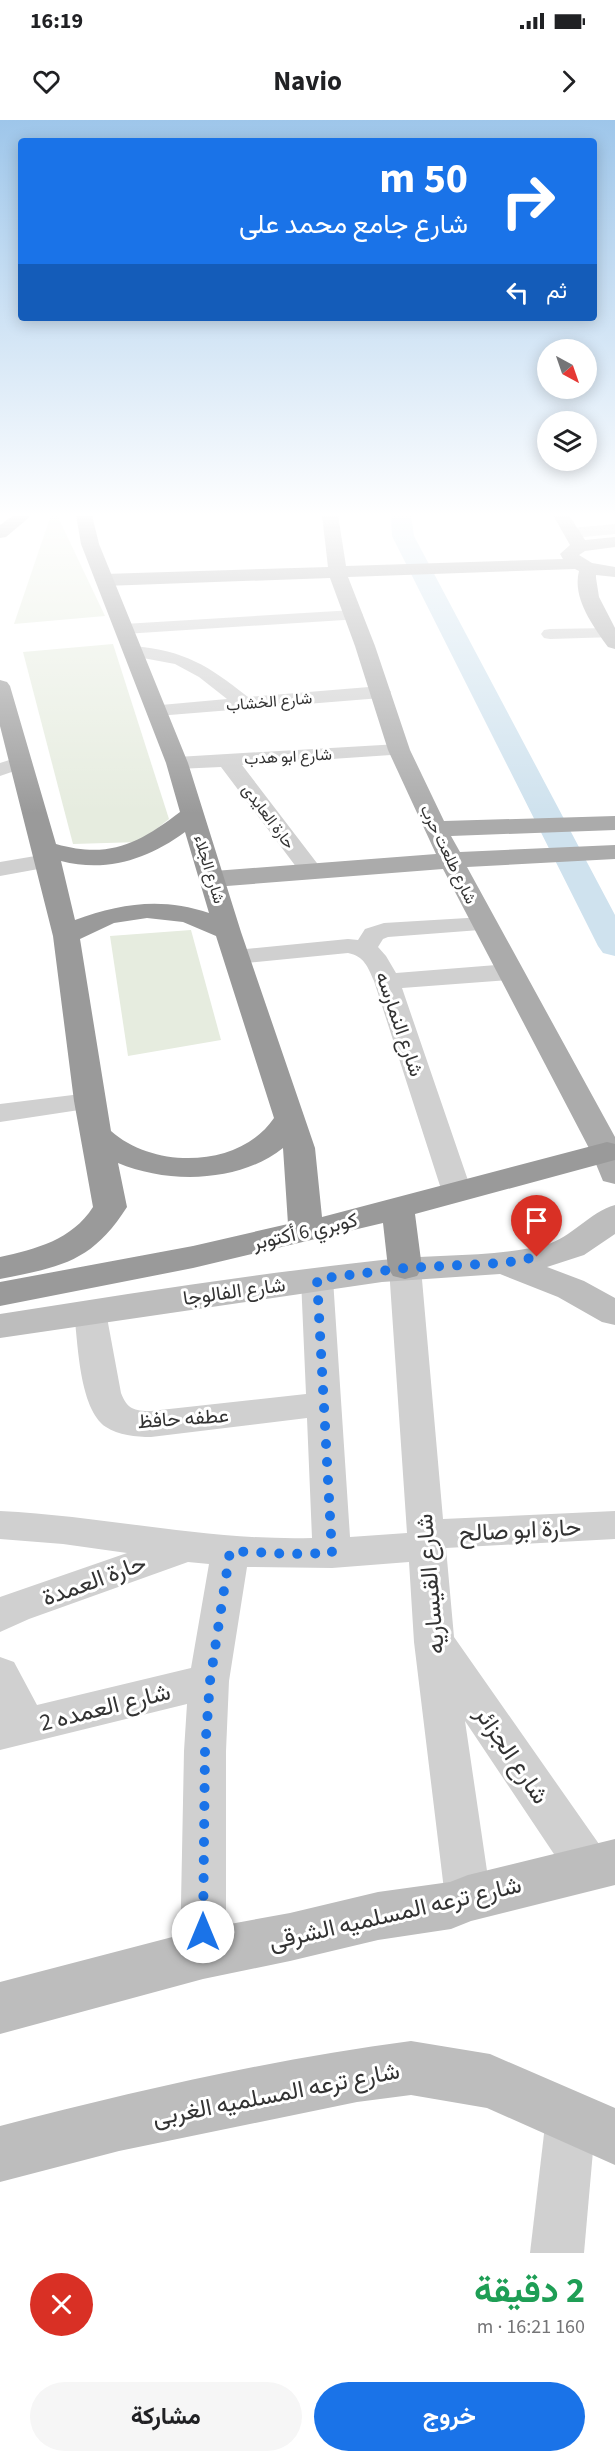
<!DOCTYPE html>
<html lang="ar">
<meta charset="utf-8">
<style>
body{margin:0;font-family:"Source Sans 3",Vazirmatn,sans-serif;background:#f6f6f6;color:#202124;direction:rtl;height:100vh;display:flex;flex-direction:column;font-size:22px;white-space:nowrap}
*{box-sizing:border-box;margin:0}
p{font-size:20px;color:#757577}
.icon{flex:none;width:33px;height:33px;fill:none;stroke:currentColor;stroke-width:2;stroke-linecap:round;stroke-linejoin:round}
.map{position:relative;height:2133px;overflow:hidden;direction:ltr}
.sheet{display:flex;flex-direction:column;background:#fff;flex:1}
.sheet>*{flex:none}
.hud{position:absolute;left:18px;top:18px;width:579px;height:183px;border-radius:6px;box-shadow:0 3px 15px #0003;direction:rtl;background:#1a73e8;color:#fff;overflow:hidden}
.needle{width:39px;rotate:140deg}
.buttons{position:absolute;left:537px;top:219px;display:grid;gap:12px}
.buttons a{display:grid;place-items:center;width:60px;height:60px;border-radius:50%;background:#fff;box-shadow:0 3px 15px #0003;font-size:30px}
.pin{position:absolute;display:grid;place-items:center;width:51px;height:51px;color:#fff;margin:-62px -26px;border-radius:50% 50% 50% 0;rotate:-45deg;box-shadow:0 0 6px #0007}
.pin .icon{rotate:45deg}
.me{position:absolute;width:66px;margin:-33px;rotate:0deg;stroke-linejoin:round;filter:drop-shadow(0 0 4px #0008)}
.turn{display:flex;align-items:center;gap:21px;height:126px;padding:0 30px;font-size:27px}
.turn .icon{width:78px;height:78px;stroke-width:2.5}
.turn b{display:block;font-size:42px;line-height:51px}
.then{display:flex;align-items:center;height:57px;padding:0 30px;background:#0003;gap:12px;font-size:22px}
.round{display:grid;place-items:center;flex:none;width:63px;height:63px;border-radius:32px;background:#f6f6f6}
.overview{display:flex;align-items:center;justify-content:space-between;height:102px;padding:0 30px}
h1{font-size:36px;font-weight:700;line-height:45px;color:#1e9e55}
.action{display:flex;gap:12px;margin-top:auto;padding:12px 30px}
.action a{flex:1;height:69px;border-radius:36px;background:#1a73e8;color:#fff;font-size:24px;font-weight:700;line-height:69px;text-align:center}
.action a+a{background:#f6f6f6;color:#202124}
.status{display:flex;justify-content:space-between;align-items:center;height:42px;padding:0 30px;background:#fff;direction:ltr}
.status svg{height:16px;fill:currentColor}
header{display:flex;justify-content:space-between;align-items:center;height:78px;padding:0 30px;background:#fff;font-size:27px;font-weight:700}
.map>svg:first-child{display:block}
</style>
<div class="status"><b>16:19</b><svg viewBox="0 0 49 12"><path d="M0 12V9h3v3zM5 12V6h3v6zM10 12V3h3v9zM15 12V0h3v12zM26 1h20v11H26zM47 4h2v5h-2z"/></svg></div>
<header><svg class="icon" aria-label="forward" viewBox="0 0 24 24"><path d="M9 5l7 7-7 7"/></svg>Navio<svg class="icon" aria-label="heart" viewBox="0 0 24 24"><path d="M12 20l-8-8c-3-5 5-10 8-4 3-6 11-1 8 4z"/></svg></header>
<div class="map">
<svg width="615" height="2133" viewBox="0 0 615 2133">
<rect width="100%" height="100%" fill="#fff"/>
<g fill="#e6ecdf">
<path d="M 51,395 L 57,395 L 105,496 L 14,504 Z"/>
<path d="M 113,524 L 169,699 L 140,722 L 73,724 L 23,532 Z"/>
<path d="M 191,810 L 221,920 L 128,936 L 110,816 Z"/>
</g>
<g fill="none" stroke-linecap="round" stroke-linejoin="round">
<path fill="#cfe2ee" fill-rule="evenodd" d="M 391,395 L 411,395 L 414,416 L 615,795 L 615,836 L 603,833 L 598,826 L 392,416 Z"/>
<g fill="#d0d0d0" fill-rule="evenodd">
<path d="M 615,404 L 615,414 L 572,418 L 564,413 L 572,408 Z"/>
<path d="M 354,490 L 360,491 L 363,495 L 360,499 L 124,514 L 118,513 L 115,509 L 118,505 L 124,504 Z"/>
<path d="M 609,508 L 615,509 L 615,517 L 550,519 L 544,518 L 541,514 L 544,510 L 550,509 Z"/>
<path d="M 133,526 C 186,531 207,545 248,577 L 381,566 L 388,568 L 391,572 L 388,576 L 381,578 L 157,596 L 150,594 L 147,590 L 150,586 L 227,579 L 199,557 L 175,544 L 127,535 L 124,531 L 127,527 Z"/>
<path d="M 399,624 L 406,626 L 409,630 L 406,634 L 242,645 L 323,751 L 319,756 L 311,758 L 303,756 L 221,647 L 177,649 L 170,647 L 167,643 L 170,639 L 177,637 Z"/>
<path d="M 22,636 L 29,638 L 32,642 L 29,646 L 0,656 L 0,643 Z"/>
<path d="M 47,734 L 55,736 L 58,741 L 55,746 L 0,756 L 0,742 Z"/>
<path d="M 484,797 L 493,799 L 496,804 L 493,809 L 388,817 L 383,819 L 378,827 L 386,836 L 396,853 L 509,844 L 518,847 L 522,852 L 518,857 L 509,860 L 402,868 L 472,1072 L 468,1079 L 457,1081 L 446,1079 L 442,1072 L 374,861 C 368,847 364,836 348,833 L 236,844 L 227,842 L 224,837 L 227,832 L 236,830 L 348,819 L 358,820 L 365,809 L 384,803 Z"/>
<path d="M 89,973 L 99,975 L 103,981 L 99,987 L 0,1002 L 0,984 Z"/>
<path d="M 405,1138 L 416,1141 L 421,1148 L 443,1399 L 615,1391 L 615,1419 L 446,1428 L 454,1517 L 606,1734 L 612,1749 L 606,1764 L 590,1770 L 574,1764 L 465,1601 L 491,1778 L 484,1793 L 468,1799 L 452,1793 L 445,1778 L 414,1522 L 409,1442 L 332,1448 L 247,1447 L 229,1561 L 226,1631 L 226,1834 L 220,1850 L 203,1857 L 186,1850 L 180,1834 L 184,1631 L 187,1584 L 0,1630 L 0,1537 L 14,1542 L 37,1585 L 191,1548 L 209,1444 L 188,1442 L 29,1499 L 0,1512 L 0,1477 L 127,1433 L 63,1424 L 0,1419 L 0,1391 C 105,1396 207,1421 312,1418 L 307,1298 L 151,1317 C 136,1317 118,1315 106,1307 C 79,1289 78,1222 74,1192 L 78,1184 L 90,1181 L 102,1184 L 106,1192 L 121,1273 C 127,1289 134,1291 151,1291 L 306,1274 L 301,1159 L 306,1152 L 317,1148 L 328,1152 L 333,1159 L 350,1417 L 407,1413 L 389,1148 L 394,1141 Z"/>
<path d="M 571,1972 L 589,1979 L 596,1997 L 584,2133 L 530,2133 L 546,1997 L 553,1979 Z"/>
</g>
<g fill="#bdbdbd" fill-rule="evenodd">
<path d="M 615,1085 L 615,1114 L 584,1135 L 547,1147 L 584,1161 L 615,1178 L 615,1205 L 602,1202 L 558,1177 L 500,1154 L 382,1162 L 0,1218 L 0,1194 C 127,1174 254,1154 382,1140 C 436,1134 492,1138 545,1125 C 572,1118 589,1092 615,1085 Z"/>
<path d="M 615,1719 L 615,1765 L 471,1801 L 451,1809 L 378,1820 L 290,1841 L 203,1859 L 0,1914 L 0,1862 L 203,1809 L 290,1793 L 378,1772 L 450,1762 L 468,1755 Z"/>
<path d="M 411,1921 L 490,1934 L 615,1988 L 615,2045 L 487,1988 L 411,1975 L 357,1982 L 119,2031 L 0,2062 L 0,2006 C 135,1971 273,1939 411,1921 Z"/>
</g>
<path fill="#ababab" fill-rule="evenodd" d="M 322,395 L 338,395 L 346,446 L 563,439 L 560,434 L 570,425 L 553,395 L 569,395 L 585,420 L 615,417 L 615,427 L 585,431 L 579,435 L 592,443 L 615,447 L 615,457 L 596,455 L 596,458 L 599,477 L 615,508 L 615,529 L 608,527 C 593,506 572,478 579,451 L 575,449 L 348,457 L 375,526 L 410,630 L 444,701 L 615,696 L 615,710 L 451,716 L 460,732 L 615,725 L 615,739 L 467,747 L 615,1017 L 615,1064 L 603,1061 L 591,1032 L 443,749 L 214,767 L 205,764 L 201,759 L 205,754 L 214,751 L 436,734 L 388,630 L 355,526 L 330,458 L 104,466 L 98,464 L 95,460 L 98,456 L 104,454 L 328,447 Z"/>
<g fill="#9a9a9a" fill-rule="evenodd">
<path d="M 14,395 L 32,395 L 6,417 L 0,418 L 0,405 Z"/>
<path d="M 76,395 L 92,395 L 99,424 L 188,643 L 241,812 L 315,1028 L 322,1097 L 607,1022 L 615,1024 L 615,1040 L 415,1094 L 422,1148 L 417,1156 L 405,1159 L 393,1156 L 388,1148 L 383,1103 L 193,1148 L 0,1186 L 0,1162 L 193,1126 L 288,1104 L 283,1028 C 239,1063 168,1064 118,1043 L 127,1087 C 92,1142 61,1147 0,1159 L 0,1137 C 36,1129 72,1120 93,1087 L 74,981 L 53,816 L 0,606 L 0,560 L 7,562 L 10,566 L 56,724 C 109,739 138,724 180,692 L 166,643 L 81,424 ZM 185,712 L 209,793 C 163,777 120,783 75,800 L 61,741 C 107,753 148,739 185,712 ZM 147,798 L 183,802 L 216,816 L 274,998 C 240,1048 155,1050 111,1011 L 80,819 L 114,803 Z"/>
</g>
</g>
<linearGradient id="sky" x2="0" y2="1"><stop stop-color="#9ec6ea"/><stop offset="0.57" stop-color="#fff"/><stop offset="1" stop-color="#fff" stop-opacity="0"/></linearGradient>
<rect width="615" height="693" fill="url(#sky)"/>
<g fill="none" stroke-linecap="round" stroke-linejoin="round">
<path stroke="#1a73e8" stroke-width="10" stroke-dasharray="0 18" d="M 203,1812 L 205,1631 L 210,1561 L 230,1431 L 291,1434 L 332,1433 L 317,1159 L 405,1148 L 504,1143 L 537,1137"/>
</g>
<g text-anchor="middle" stroke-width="6" stroke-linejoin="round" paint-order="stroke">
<g font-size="16" fill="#333" stroke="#fff">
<text transform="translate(269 581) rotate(-5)" y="6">شارع الخشاب</text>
<text transform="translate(288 636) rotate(-3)" y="6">شارع ابو هدب</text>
<text transform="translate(269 696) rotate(53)" y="6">حارة العايدى</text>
<text transform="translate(449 734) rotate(64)" y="6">شارع طلعت حرب</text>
<text transform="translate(210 749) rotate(73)" y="6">شارع الجلاء</text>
</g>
<g font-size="20" fill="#333" stroke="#fff">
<text transform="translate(400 904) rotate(71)" y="7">شارع النمارسه</text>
<text transform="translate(305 1111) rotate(-13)" y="7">كوبري 6 أكتوبر</text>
<text transform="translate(234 1171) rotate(-8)" y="7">شارع الفالوجا</text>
<text transform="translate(183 1298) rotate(-4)" y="7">عطفه حافظ</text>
</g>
<g font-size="24" fill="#333" stroke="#fff">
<text transform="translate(520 1410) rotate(-3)" y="8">حارة ابو صالح</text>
<text transform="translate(94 1460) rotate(-20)" y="8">حارة العمدة</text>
<text transform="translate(430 1464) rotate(-95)" y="8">شارع القيساريه</text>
<text transform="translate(105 1587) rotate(-14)" y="8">شارع العمده 2</text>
<text transform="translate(512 1635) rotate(56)" y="8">شارع الجزائر</text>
<text transform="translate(395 1793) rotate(-13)" y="8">شارع ترعه المسلميه الشرقى</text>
<text transform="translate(276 1974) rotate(-11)" y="8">شارع ترعه المسلميه الغربى</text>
</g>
</g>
</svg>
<div class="buttons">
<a><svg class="needle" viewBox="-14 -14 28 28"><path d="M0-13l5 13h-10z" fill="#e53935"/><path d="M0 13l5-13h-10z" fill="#757577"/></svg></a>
<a><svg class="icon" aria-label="layers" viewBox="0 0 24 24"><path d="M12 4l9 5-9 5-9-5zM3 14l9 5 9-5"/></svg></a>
</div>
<div class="pin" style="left:537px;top:1137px;background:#d93025"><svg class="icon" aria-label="arrive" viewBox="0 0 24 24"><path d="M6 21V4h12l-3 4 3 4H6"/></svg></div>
<svg class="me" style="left:203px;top:1812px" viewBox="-20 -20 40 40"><circle r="19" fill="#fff"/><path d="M0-13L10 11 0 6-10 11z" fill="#1a73e8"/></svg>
<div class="hud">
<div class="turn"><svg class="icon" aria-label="right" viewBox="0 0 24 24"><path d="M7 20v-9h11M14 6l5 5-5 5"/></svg><div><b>50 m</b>شارع جامع محمد على</div></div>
<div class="then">ثم<svg class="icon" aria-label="left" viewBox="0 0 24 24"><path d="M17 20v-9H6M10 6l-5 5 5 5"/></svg></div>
</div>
</div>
<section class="sheet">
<div class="overview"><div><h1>2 دقيقة</h1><p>160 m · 16:21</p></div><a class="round" style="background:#d93025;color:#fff"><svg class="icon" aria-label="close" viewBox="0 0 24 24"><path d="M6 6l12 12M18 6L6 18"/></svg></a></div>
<div class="action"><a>خروج</a><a>مشاركة</a></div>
</section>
